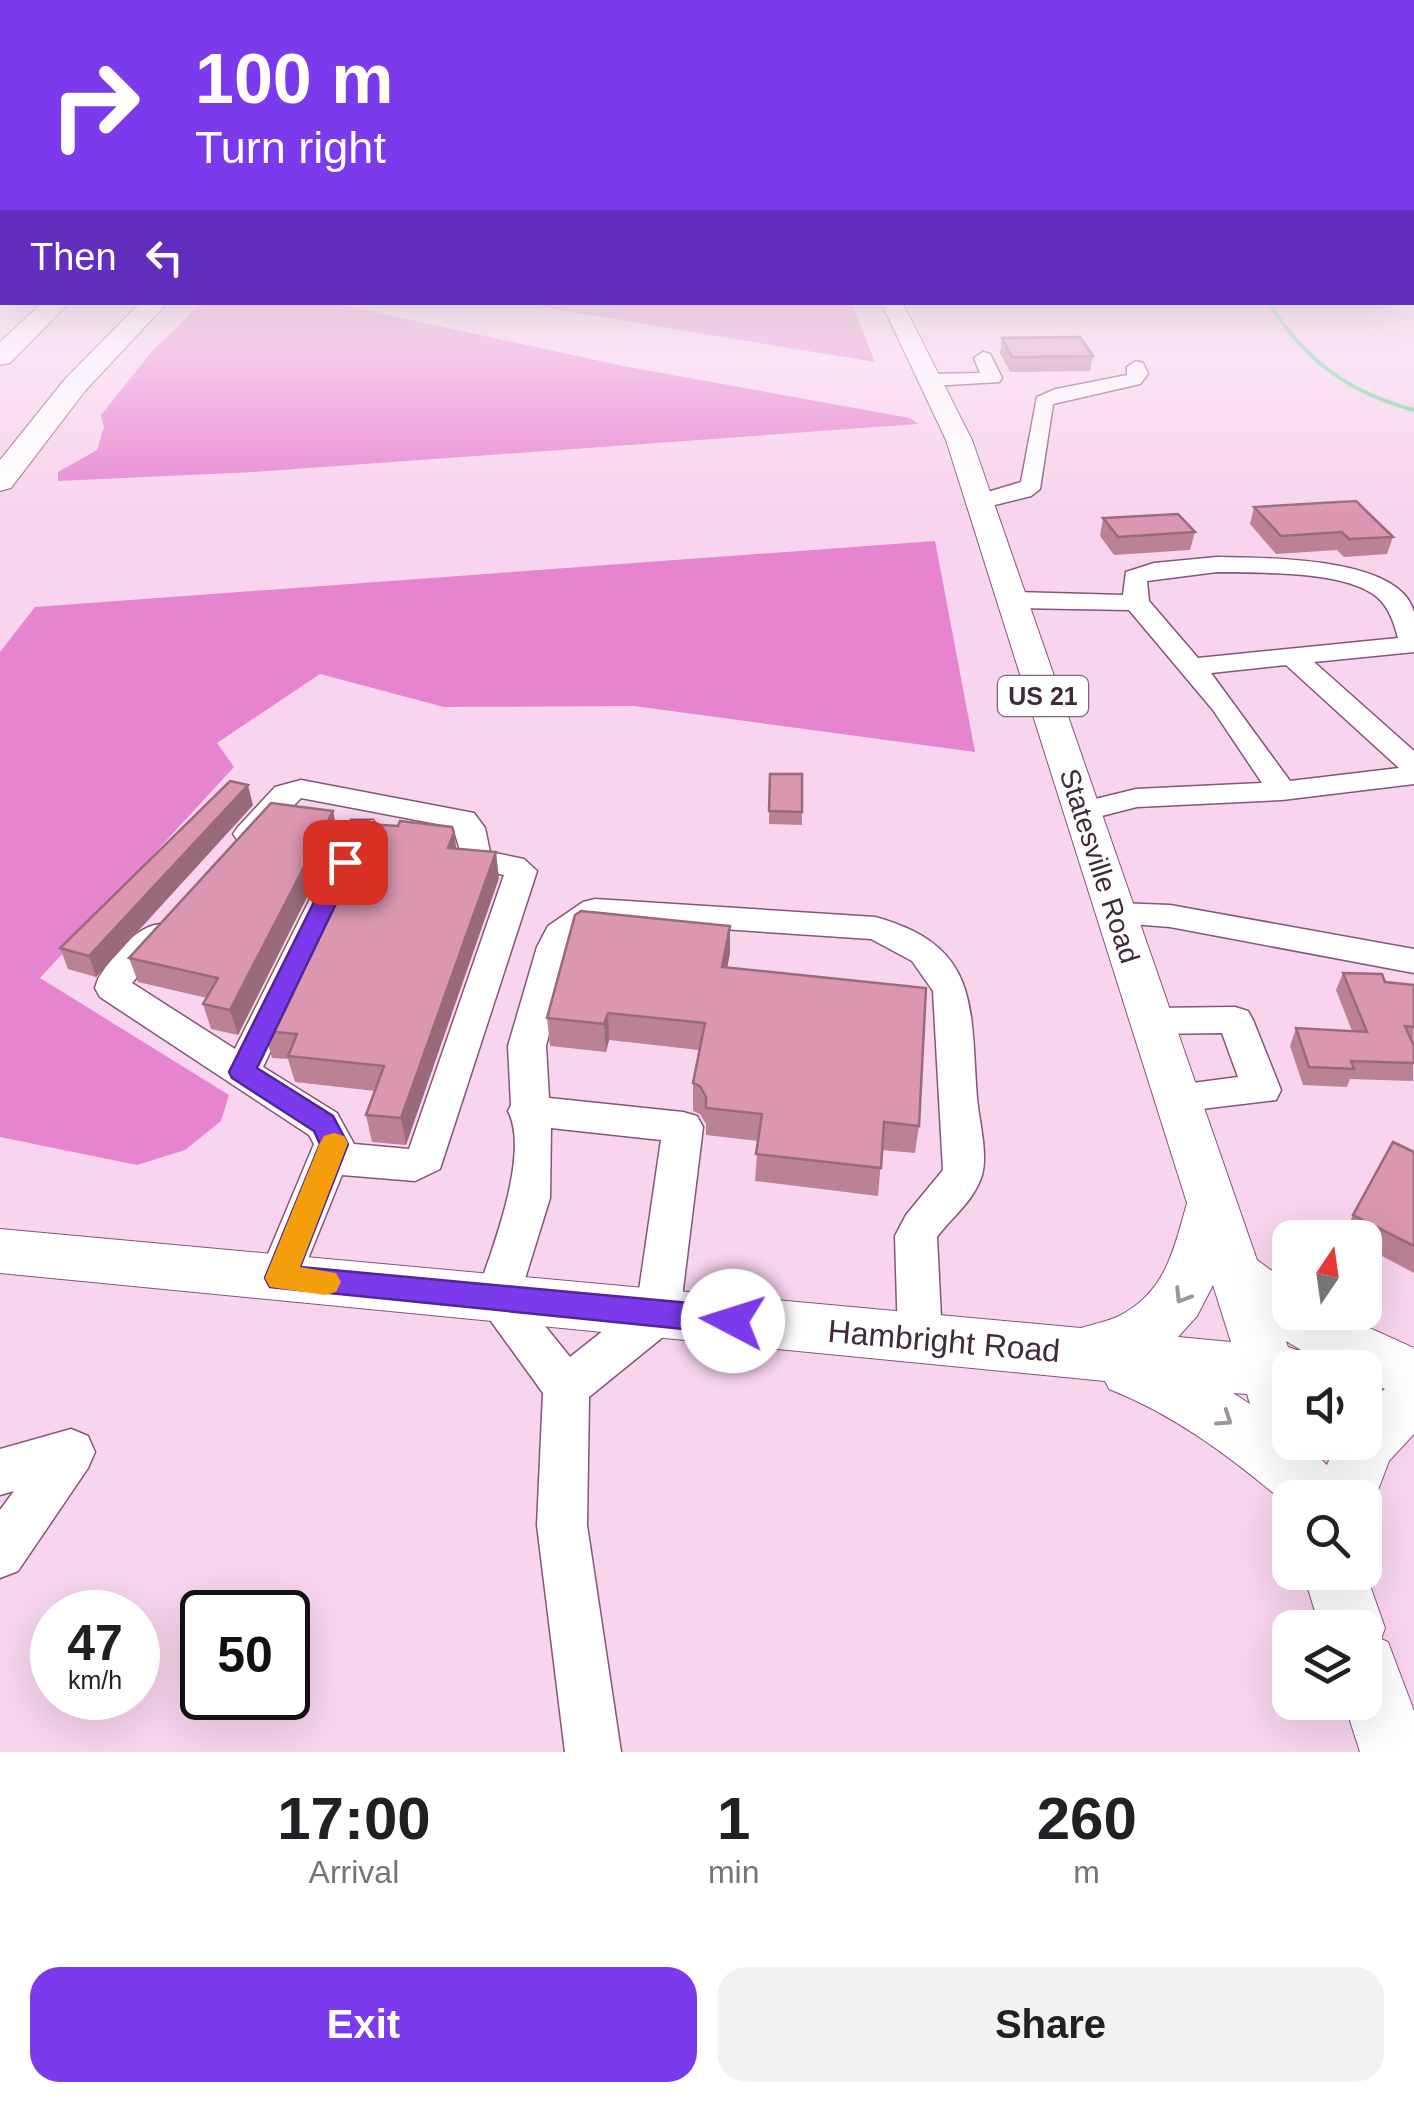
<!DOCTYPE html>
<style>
body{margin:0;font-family:Arial,sans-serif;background:#f2f2f2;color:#202124;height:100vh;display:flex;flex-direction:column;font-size:38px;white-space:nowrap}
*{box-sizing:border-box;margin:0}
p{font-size:32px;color:#757577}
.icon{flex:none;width:55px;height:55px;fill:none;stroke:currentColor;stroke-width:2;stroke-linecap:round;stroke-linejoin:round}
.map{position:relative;height:1752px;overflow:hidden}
.drawer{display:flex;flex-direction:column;background:#fff;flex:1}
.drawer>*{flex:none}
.hud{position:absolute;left:0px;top:0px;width:1415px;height:305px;box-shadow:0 10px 40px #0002;background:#7c3aed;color:#fff;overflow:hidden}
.needle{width:65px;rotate:13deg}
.fabs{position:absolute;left:1272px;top:1220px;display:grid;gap:20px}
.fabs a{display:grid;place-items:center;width:110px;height:110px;border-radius:20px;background:#fff;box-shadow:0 10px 40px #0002;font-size:50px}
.speed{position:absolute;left:30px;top:1590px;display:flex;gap:20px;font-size:50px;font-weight:700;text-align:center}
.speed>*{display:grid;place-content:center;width:130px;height:130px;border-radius:50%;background:#fff;box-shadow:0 10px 40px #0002;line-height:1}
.speed small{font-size:25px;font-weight:400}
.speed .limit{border:5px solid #111;border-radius:15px;background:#fff;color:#111}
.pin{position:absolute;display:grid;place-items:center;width:85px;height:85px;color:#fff;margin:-42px;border-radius:20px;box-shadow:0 5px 15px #0006}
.me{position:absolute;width:110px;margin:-55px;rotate:275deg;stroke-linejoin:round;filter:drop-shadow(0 0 8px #0008)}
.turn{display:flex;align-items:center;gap:35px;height:210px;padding:0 30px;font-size:45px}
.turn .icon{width:130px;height:130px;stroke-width:2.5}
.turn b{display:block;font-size:70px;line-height:85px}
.then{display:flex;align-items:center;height:95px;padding:0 30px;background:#0003;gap:20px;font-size:38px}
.eta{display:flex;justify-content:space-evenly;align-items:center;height:170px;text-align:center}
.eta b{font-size:60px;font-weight:800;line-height:70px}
.cta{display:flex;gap:20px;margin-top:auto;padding:20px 30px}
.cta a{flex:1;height:115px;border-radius:30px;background:#7c3aed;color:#fff;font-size:40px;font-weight:800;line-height:115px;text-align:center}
.cta a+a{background:#f2f2f2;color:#202124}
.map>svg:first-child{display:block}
</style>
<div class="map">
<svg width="1414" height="1752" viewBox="0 0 1414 1752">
<rect width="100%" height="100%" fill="#f8d4ee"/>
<g fill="#e784d0">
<path d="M 203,302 L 332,303 L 623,366 L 910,418 L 918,424 L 254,472 L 58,481 L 58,472 L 97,450 L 104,427 L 101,415 L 153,350 Z"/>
<path d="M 516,303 L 851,303 L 875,362 L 559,310 Z"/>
<path d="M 935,541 L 975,752 L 634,706 L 444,707 L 320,674 L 217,743 L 234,767 L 40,978 L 229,1095 L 221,1121 L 185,1150 L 137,1165 L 0,1137 L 0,652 L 35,607 Z"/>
</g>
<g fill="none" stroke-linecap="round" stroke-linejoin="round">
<path stroke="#5ddd96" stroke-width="4" d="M 1268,302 C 1305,360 1347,392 1414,410"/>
<g stroke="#87547a" stroke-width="3">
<g id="minor">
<path d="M 983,352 L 990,354 L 1002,378 L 999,382 L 932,386 L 922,380 L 932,374 L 980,373 L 974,358 Z"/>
<path d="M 1136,361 L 1143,363 L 1148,374 L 1140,384 L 1053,404 L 1040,489 L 1031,496 L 979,509 L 971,507 L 968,502 L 971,497 L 1021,482 L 1037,397 L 1056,389 L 1127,375 L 1127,367 Z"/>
<path d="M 1217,557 C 1263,558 1400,556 1414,612 C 1414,624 1414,640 1414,652 L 1314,662 L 1414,751 L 1414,784 L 1282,800 L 1137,807 L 1082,821 L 1071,819 L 1067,812 L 1071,805 L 1136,789 L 1262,783 L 1213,710 L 1129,610 L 1012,608 L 999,600 L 1012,592 L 1123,595 L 1126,572 L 1154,563 ZM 1217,572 C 1258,573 1345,570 1377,597 C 1389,607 1394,623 1398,638 L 1198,658 L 1149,601 L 1147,581 ZM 1286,665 L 1399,768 L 1290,781 L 1211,673 Z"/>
<path d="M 301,780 L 474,813 L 485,828 L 490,852 L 524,859 L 537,871 L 440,1169 L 415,1181 L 342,1175 L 295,1291 L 280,1297 L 265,1291 L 258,1278 L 314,1144 L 309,1135 L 100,997 L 95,988 L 98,979 C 112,956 142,917 170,925 L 175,933 L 132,983 L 235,1049 L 346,827 L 351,820 L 373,820 L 378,827 L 263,1067 L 337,1113 L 354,1144 L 409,1149 L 504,875 L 465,867 L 453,827 L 301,798 L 260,841 L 238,841 L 233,834 L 238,827 L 275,787 Z"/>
<path d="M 595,899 L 875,917 C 981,946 970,1006 977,1098 C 979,1121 988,1153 982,1175 C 974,1201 952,1217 937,1237 L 942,1338 L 936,1352 L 920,1358 L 904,1352 L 898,1338 L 895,1236 L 906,1215 L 943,1170 L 933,991 L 912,961 L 871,939 L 601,921 L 574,940 L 571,947 L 546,1046 L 549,1098 L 683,1112 L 697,1116 L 703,1127 L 680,1314 L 674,1328 L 589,1397 L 587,1525 L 621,1752 L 565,1752 L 537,1525 L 543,1393 L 475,1299 C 490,1255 531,1154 508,1111 L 511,1105 L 508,1046 L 537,947 L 548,926 L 583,902 ZM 551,1128 L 661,1140 L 637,1304 L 570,1357 L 520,1295 L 550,1198 Z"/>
<path d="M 1116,903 L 1170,905 L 1414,949 L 1414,973 L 1170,927 L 1104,922 L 1099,914 L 1104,906 Z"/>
<path d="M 1235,1007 L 1248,1011 L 1253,1020 L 1281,1090 L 1276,1100 L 1176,1112 L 1162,1107 L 1157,1097 L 1162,1087 L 1238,1077 L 1222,1033 L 1151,1034 L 1138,1030 L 1133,1021 L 1138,1012 L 1151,1008 Z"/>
<path d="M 71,1429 L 88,1436 L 95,1452 L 88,1468 L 18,1571 L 0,1578 L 0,1510 L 14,1491 L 0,1495 L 0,1449 Z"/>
</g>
</g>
<g stroke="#87547a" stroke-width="2">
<g id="major">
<path d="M 881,302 L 902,302 L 972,440 L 1257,1260 L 1290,1284 L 1290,1312 L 1334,1312 L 1414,1348 L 1414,1434 L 1389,1461 L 1367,1519 L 1365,1498 L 1290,1498 L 1290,1504 L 1283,1501 C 1229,1456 1175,1415 1109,1389 L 1105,1381 L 0,1273 L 0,1229 L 1081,1328 C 1096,1323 1113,1321 1126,1312 C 1167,1288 1175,1245 1187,1203 L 946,440 ZM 1213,1285 L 1231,1342 L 1178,1337 L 1197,1316 ZM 1286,1341 L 1306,1353 L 1288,1347 ZM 1310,1356 L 1333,1368 L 1365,1368 L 1365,1382 L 1385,1389 L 1365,1403 L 1365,1442 L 1337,1442 L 1327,1465 L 1313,1451 L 1317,1442 L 1290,1442 L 1290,1368 L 1316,1368 ZM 1233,1393 L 1247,1394 L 1250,1404 Z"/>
<path d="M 1365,1571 L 1385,1628 L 1381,1639 L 1388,1642 L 1414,1711 L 1414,1752 L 1360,1752 L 1344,1702 L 1365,1702 L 1365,1628 L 1320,1628 L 1303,1572 Z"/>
</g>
</g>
<g stroke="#87547a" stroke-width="2">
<g id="highway">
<path d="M 43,302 L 70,302 L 10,363 L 0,365 L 0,342 Z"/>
<path d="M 141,302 L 168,302 L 85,391 L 11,488 L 0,491 L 0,460 L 65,379 Z"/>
</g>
</g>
<use href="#minor" fill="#fff" fill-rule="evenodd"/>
<use href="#major" fill="#fff" fill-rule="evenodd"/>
<use href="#highway" fill="#fff" fill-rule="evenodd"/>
</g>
<g fill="#bb8296">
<path d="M 1002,338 L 1093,356 L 1090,371 L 1010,372 L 1000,353 Z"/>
<path d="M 1254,507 L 1393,537 L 1387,554 L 1344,557 L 1337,550 L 1276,554 L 1250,524 Z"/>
<path d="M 1103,518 L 1195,532 L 1190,550 L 1114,555 L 1100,536 Z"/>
<path d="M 770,774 L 802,812 L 802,825 L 769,824 Z"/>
<path d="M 253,805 L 96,977 L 68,969 L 60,948 Z"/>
<path d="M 398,826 L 456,849 L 499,878 L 406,1145 L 372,1142 L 366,1115 L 375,1091 L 295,1082 L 288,1059 L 272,1058 L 264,1031 Z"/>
<path d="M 338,835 L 238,1035 L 211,1029 L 203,1004 L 207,998 L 138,982 L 129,958 Z"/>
<path d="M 730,926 L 730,953 L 727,967 L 919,1126 L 915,1153 L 882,1150 L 878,1196 L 755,1181 L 758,1141 L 706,1135 L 706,1124 L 700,1114 L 693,1111 L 693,1083 L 699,1050 L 609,1040 L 606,1052 L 550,1046 L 547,1018 Z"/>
<path d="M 1343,973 L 1385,982 L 1414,985 L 1413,1081 L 1350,1079 L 1347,1087 L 1303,1085 L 1290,1046 L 1296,1028 L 1352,1031 L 1336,990 Z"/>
<path d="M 1414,1152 L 1414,1273 L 1365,1247 L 1365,1238 L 1346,1238 L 1343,1236 L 1353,1215 Z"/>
</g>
<g fill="#996a7a">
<path d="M 248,785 L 253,805 L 96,977 L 89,956 Z"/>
<path d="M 333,811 L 338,835 L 238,1035 L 230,1010 Z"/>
<path d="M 454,833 L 458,859 L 448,848 Z"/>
<path d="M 496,852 L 499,878 L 406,1145 L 401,1118 Z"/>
<path d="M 730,926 L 730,953 L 722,994 L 722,967 Z"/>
<path d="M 608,1013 L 609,1040 L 606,1052 L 604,1024 Z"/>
</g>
<g fill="#da97af" stroke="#996a7a" stroke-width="2.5">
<path d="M 1080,337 L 1093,356 L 1012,357 L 1002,338 Z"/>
<path d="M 1356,501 L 1393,537 L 1349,539 L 1342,532 L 1281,536 L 1254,507 Z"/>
<path d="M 1178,514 L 1195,532 L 1118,537 L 1103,518 Z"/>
<path d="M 770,774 L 802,774 L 802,812 L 769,811 Z"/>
<path d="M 230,781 L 248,785 L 89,956 L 60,948 Z"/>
<path d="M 271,803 L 333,811 L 230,1010 L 203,1004 L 218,978 L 129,958 Z"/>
<path d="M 400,821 L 452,827 L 454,833 L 448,848 L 496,852 L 401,1118 L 366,1115 L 384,1066 L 288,1056 L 297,1034 L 264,1031 L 366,824 L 398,826 Z"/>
<path d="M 581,911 L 730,926 L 722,967 L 926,988 L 919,1126 L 884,1122 L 881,1168 L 756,1154 L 762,1114 L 706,1108 L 706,1097 L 700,1086 L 693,1083 L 705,1023 L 608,1013 L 604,1024 L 547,1018 L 575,915 Z"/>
<path d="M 1343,973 L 1382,974 L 1385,982 L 1414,985 L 1414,1027 L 1405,1026 L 1414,1046 L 1414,1063 L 1351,1061 L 1354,1069 L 1309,1067 L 1296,1028 L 1367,1032 Z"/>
<path d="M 1393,1142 L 1414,1152 L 1414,1246 L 1353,1215 Z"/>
</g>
<defs><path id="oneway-chevron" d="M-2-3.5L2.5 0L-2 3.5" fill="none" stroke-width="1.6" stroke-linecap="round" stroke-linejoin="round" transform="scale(2.5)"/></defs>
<g stroke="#a0949c">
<use href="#oneway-chevron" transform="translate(1182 1296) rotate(122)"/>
<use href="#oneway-chevron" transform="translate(1225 1419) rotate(34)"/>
</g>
<linearGradient id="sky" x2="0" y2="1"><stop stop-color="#70c4c7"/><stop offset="0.53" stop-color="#fcecf7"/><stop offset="1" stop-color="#fcecf7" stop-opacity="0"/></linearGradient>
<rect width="1414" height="517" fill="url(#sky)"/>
<path fill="#7c3aed" stroke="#51269a" stroke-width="2.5" d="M 345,855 L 356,862 L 257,1068 L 333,1116 L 348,1144 L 300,1267 L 733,1307 L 744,1311 L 748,1321 L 744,1330 L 733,1334 L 270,1287 L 265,1278 L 320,1144 L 314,1131 L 232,1078 L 229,1072 L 334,862 Z"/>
<path fill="#f59e0b" d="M 334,1133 L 344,1136 L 348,1143 L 300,1267 L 336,1273 L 341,1282 L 336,1292 L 325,1295 L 270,1287 L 265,1278 L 320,1143 L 324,1136 Z"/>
<g text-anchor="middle" stroke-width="9" stroke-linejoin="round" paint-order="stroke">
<rect fill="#fff" stroke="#796a75" stroke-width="2.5" x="998" y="676" width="90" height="40" rx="8"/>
<g font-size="25" font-weight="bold" fill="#402a3a">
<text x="1043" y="705">US 21</text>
</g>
<g font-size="28" fill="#402a3a" stroke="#fff">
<text transform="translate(1100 866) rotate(72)" y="10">Statesville Road</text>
</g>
<g font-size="32" fill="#402a3a" stroke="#fff">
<text transform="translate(944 1341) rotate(5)" y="11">Hambright Road</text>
</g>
</g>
</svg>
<div class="fabs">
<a><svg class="needle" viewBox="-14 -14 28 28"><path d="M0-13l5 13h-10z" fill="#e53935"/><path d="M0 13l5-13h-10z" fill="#757577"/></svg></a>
<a><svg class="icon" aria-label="sound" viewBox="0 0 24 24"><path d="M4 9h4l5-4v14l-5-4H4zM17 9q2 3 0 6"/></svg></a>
<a><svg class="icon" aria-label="search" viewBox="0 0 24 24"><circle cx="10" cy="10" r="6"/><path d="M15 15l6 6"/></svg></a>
<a><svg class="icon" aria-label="layers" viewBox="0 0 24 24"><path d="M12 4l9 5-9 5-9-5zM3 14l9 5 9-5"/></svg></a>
</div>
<div class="speed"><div>47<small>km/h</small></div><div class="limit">50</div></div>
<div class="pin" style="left:345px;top:862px;background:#d93025"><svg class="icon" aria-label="arrive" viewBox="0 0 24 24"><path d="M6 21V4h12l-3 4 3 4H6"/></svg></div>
<svg class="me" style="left:733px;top:1321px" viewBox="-20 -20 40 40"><circle r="19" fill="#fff"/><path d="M0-13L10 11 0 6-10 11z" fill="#7c3aed"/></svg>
<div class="hud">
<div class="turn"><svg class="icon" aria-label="right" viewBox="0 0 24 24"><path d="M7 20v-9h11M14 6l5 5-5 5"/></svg><div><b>100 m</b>Turn right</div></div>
<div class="then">Then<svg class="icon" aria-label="left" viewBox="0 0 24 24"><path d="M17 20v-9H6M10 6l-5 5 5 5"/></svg></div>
</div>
</div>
<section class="drawer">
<div class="eta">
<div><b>17:00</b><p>Arrival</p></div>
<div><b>1</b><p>min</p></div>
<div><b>260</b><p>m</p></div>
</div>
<div class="cta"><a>Exit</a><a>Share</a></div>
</section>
